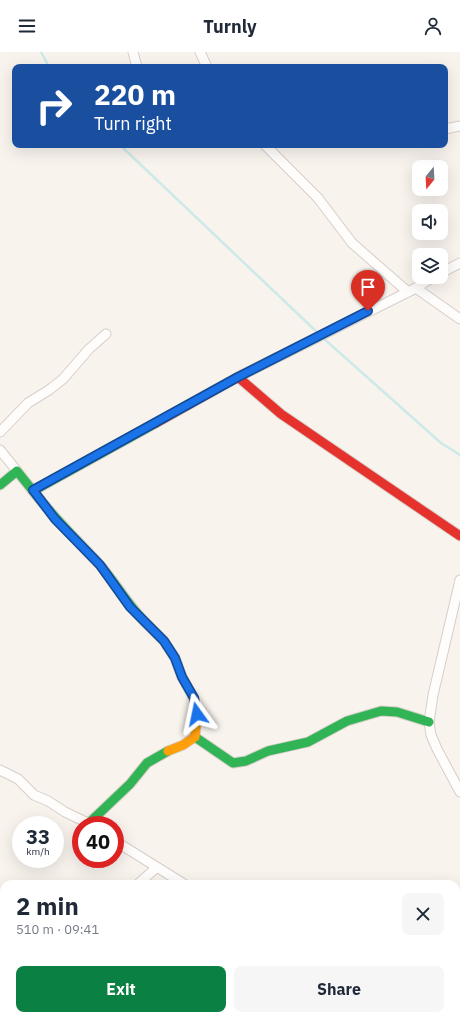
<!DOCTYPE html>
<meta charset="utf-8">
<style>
body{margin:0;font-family:"IBM Plex Sans",sans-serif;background:#f6f6f7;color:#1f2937;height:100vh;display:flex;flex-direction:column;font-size:15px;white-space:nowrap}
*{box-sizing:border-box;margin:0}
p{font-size:13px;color:#747a83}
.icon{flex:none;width:22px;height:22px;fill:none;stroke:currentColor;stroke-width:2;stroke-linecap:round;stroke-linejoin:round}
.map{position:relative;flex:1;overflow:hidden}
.side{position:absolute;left:0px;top:828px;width:460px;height:140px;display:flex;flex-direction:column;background:#fff;border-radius:12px 12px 0 0;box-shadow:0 4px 16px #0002}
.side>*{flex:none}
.guide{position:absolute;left:12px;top:12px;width:436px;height:84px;border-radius:8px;box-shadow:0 4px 16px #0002;background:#1a4fa0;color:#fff;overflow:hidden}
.needle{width:26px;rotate:198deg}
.buttons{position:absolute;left:412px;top:108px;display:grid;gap:8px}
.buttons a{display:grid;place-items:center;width:36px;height:36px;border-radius:8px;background:#fff;box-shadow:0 4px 16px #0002;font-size:20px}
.speed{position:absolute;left:12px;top:764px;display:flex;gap:8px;font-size:20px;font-weight:700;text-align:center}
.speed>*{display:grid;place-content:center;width:52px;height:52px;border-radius:50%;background:#fff;box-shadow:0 4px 16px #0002;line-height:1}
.speed small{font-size:10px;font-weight:400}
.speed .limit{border:6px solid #d22;background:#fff;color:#111}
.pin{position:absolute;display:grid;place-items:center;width:34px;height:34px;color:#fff;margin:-41px -17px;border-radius:50% 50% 50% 0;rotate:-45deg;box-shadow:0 0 4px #0007}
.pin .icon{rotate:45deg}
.me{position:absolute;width:44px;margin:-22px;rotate:348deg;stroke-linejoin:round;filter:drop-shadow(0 0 3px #0008)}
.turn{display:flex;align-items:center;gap:14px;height:84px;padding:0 16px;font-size:18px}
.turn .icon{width:52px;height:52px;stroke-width:2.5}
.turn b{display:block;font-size:28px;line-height:34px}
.round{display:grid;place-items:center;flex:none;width:42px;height:42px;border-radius:8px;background:#f6f6f7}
.headline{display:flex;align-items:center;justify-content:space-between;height:68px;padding:0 16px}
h1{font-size:24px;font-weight:700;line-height:30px}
.cta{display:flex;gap:8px;margin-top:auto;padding:8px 16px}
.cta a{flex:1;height:46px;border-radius:8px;background:#0b8043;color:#fff;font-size:16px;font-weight:700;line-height:46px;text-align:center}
.cta a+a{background:#f6f6f7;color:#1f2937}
header{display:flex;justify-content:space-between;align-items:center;height:52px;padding:0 16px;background:#fff;font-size:18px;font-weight:700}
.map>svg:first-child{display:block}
</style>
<header><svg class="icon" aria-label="menu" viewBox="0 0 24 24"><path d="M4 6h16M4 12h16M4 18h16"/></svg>Turnly<svg class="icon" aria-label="person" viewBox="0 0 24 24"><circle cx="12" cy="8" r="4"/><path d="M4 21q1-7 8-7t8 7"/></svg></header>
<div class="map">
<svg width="460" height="968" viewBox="0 0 460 968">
<rect width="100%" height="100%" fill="#f8f3ed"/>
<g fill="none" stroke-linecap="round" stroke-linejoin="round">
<g stroke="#cee9e9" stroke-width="2.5">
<path d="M 41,0 L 49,15"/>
<path d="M 120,93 L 319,282"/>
<path d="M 322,285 L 441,391 L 460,403"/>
</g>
<g stroke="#d7ceca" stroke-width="11">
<g id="street">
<path d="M 133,0 L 137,15"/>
<path d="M 200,0 L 207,15"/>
<path d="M 445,77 L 460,74"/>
<path d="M 265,93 L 318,146 L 352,191 L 408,240"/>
<path d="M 441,221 L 460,211"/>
<path d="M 416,236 L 460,267"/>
<path d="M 238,325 L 416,236 L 433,225"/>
<path d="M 0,380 L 28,351 L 49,338 L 63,327 L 89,297 L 106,282"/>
<path d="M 0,398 L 17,419"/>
<path d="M 460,528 L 433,643 L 429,670 L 431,683 L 437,697 L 460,740"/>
<path d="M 0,718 L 18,727 L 34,743 L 48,749 L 65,760 L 92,773"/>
<path d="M 115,789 L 184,832"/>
<path d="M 138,832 L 156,816"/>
<path d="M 0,885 L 4,885"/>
<path d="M 456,935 L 460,934"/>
<path d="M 456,954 L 460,945"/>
<path d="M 381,964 L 387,968"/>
<path d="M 412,968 L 416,964"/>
<path d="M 449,968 L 451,964"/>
</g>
</g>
<g stroke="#d8cec9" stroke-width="11">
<g id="fast">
<path d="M 0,433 L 17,419 L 33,439 L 156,371"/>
<path d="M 33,439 C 54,466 76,487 99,512 C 116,531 127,552 145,570"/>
<path d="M 195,685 L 233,711 L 246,709 L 268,699 L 308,690 L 347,669 L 381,659 L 397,660 L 429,670"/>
<path d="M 89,771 L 130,732 L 147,711 L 168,699"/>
</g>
</g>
<g stroke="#d8cec9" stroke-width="11">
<path id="slow" d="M 145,570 L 164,589 L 175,606 L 182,625 L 194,646 L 197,662 L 195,685 L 183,693 L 168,699"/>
</g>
<g stroke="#d8cec9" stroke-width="11">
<path id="jam" d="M 156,371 L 238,325 L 281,362 L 460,484"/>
</g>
<use href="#street" stroke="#fefdfc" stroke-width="9"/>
<use href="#fast" stroke="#30b455" stroke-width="9"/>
<use href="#slow" stroke="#ff9f0a" stroke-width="9"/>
<use href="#jam" stroke="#e5322d" stroke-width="9"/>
</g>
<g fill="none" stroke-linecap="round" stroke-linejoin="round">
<g stroke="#114b97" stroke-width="10">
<path id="route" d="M 197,662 L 194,646 L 182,625 L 175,606 L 164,589 L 130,555 L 100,513 L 55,467 L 33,438 L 238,325 L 368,259"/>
</g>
<use href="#route" stroke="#1a73e8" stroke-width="7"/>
</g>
</svg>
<div class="buttons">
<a><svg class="needle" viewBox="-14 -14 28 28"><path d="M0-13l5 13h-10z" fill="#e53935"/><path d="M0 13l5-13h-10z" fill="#747a83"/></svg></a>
<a><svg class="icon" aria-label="sound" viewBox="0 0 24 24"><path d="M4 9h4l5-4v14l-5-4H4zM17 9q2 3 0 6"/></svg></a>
<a><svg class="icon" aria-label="layers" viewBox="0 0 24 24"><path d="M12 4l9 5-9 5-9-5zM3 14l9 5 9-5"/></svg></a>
</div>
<div class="speed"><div>33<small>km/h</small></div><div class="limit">40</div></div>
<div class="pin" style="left:368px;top:259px;background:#d93025"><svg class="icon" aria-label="arrive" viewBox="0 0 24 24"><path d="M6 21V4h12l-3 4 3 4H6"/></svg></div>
<svg class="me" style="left:197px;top:662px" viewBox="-20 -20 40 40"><path d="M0-17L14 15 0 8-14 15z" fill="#1a73e8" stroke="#fff" stroke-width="4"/></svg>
<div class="guide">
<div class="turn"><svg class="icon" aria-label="right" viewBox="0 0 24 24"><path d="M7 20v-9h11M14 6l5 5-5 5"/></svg><div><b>220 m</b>Turn right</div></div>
</div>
<section class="side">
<div class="headline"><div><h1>2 min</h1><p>510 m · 09:41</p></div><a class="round"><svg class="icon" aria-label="close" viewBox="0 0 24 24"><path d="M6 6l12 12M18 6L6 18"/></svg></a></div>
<div class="cta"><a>Exit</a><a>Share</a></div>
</section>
</div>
